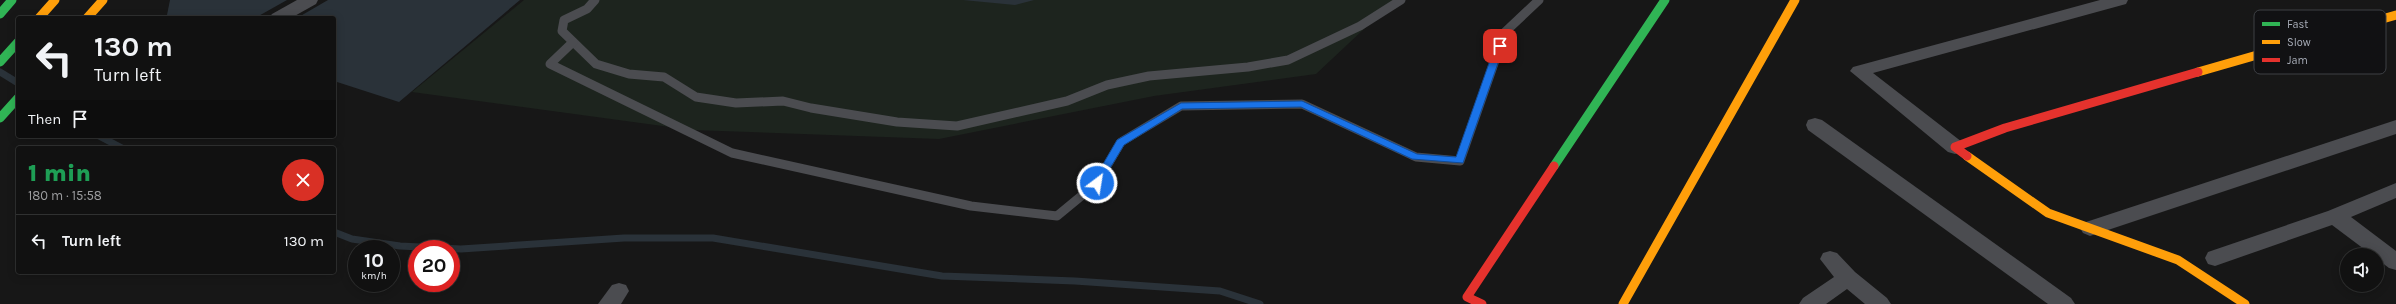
<!DOCTYPE html>
<meta charset="utf-8">
<style>
body{margin:0;font-family:Karla,sans-serif;background:#1a1a1a;color:#f1f3f6;height:100vh;display:flex;flex-direction:column;font-size:15px;white-space:nowrap}
*{box-sizing:border-box;margin:0}
p{font-size:13px;color:#9c9d9f}
.icon{flex:none;width:22px;height:22px;fill:none;stroke:currentColor;stroke-width:2;stroke-linecap:round;stroke-linejoin:round}
.map{position:relative;flex:1;overflow:hidden}
.sheet{position:absolute;left:16px;top:146px;width:320px;height:128px;display:flex;flex-direction:column;background:#111;border-radius:4px;box-shadow:0 2px 10px #0003,0 0 0 1px #303131}
.sheet>*{flex:none}
.banner{position:absolute;left:16px;top:16px;width:320px;height:122px;border-radius:4px;box-shadow:0 2px 10px #0003,0 0 0 1px #303131;background:#111;color:#f1f3f6;overflow:hidden}
.fabs{position:absolute;left:2340px;top:248px;display:grid;gap:8px}
.fabs a{display:grid;place-items:center;width:44px;height:44px;border-radius:50%;background:#111;box-shadow:0 2px 10px #0003,0 0 0 1px #303131;font-size:20px}
.speed{position:absolute;left:348px;top:240px;display:flex;gap:8px;font-size:20px;font-weight:700;text-align:center}
.speed>*{display:grid;place-content:center;width:52px;height:52px;border-radius:50%;background:#111;box-shadow:0 2px 10px #0003,0 0 0 1px #303131;line-height:1}
.speed small{font-size:10px;font-weight:400}
.speed .limit{border:6px solid #d22;background:#fff;color:#111}
.pin{position:absolute;display:grid;place-items:center;width:34px;height:34px;color:#fff;margin:-17px;border-radius:8px;box-shadow:0 2px 6px #0006}
.me{position:absolute;width:44px;margin:-22px;rotate:31deg;stroke-linejoin:round;filter:drop-shadow(0 0 3px #0008)}
.turn{display:flex;align-items:center;gap:14px;height:84px;padding:0 12px;font-size:18px}
.turn .icon{width:52px;height:52px;stroke-width:2.5}
.turn b{display:block;font-size:28px;line-height:34px}
.then{display:flex;align-items:center;height:38px;padding:0 12px;background:#0003;gap:8px;font-size:15px}
.round{display:grid;place-items:center;flex:none;width:42px;height:42px;border-radius:21px;background:#1a1a1a}
.summary{display:flex;align-items:center;justify-content:space-between;height:68px;padding:0 12px}
h1{font-size:24px;font-weight:800;line-height:30px;color:#1e9e55}
ul{padding:0;list-style:none}
li{display:flex;align-items:center;gap:12px;height:52px;padding:0 12px;border-top:1px solid #303131}
li div{flex:1}
li b{display:block;font-size:15px}
li em{font-style:normal}
.map>svg:first-child{display:block}
</style>
<div class="map">
<svg width="2396" height="304" viewBox="0 0 2396 304">
<rect width="100%" height="100%" fill="#171717"/>
<path fill="#1d241e" d="M 524,0 L 1395,0 L 1316,74 L 1154,96 L 939,139 L 692,130 L 412,92 Z"/>
<g fill="#2a3239">
<path d="M 170,0 L 287,0 L 255,18 L 171,18 L 167,15 Z"/>
<path d="M 328,0 L 520,0 L 399,102 L 334,81 L 334,18 L 297,18 Z"/>
<path d="M 963,0 L 1034,0 L 1015,5 Z"/>
</g>
<g fill="none" stroke-linecap="round" stroke-linejoin="round">
<g stroke="#2a3239" stroke-width="7">
<path d="M 0,72 L 18,83"/>
<path d="M 99,136 L 122,148"/>
<path d="M 334,232 L 352,239 L 400,246 L 461,249 L 624,238 L 713,238 L 942,276 L 1075,281 L 1220,291 L 1260,304"/>
</g>
<g stroke="#4b4c50" stroke-width="9">
<path d="M 595,0 L 587,9 L 564,20 L 562,31 L 596,64 L 629,74 L 664,77 L 696,97 L 736,103 L 783,101 L 811,108 L 897,122 L 957,126 L 1067,101 L 1107,85 L 1149,76 L 1248,67 L 1288,60 L 1360,26 L 1401,0"/>
<path d="M 573,42 L 550,64 L 732,153 L 971,206 L 1057,216 L 1097,183 L 1121,142 L 1181,106 L 1302,104 L 1416,157 L 1460,161 L 1505,32 L 1539,0"/>
</g>
<g fill="#4b4c50" fill-rule="evenodd">
<path d="M 297,0 L 318,0 L 316,4 L 291,18 L 269,18 L 272,14 Z"/>
<path d="M 2100,0 L 2128,0 L 2126,4 L 1873,73 L 1962,142 L 1964,147 L 1962,152 L 1955,154 L 1948,152 L 1850,71 L 1853,67 Z"/>
<path d="M 1815,118 L 1822,120 L 2071,298 L 2075,304 L 2048,304 L 1808,130 L 1806,125 L 1808,120 Z"/>
<path d="M 2396,120 L 2396,134 L 2090,236 L 2083,233 L 2080,228 L 2083,223 Z"/>
<path d="M 2396,183 L 2396,198 L 2351,217 L 2396,251 L 2396,270 L 2389,268 L 2377,259 L 2377,255 L 2372,255 L 2332,225 L 2215,266 L 2208,264 L 2205,258 L 2208,252 L 2328,211 Z"/>
<path d="M 1830,251 L 1837,253 L 1855,272 L 1887,298 L 1891,304 L 1865,304 L 1847,289 L 1826,304 L 1799,304 L 1803,298 L 1834,277 L 1820,259 L 1823,253 Z"/>
<path d="M 619,283 L 626,285 L 629,291 L 621,304 L 598,304 L 612,285 Z"/>
</g>
<g stroke="#30b455" stroke-width="9">
<path d="M 0,14 L 12,0"/>
<path d="M 0,62 L 18,42"/>
<path d="M 0,118 L 18,98"/>
<path d="M 1554,166 L 1665,0"/>
</g>
<g stroke="#ff9f0a" stroke-width="9">
<path d="M 39,18 L 55,0"/>
<path d="M 87,18 L 103,0"/>
<path d="M 2198,72 L 2396,15"/>
<path d="M 1967,156 L 2048,213 L 2178,260 L 2245,304"/>
<path d="M 1623,304 L 1795,0"/>
</g>
<g stroke="#e5322d" stroke-width="9">
<path d="M 1967,156 L 1955,147 L 2005,128 L 2198,72"/>
<path d="M 1482,304 L 1467,297 L 1554,166"/>
</g>
</g>
<path fill="#1a73e8" stroke="#114b97" d="M 1500,43 L 1504,46 L 1463,163 L 1412,159 L 1301,107 L 1182,109 L 1124,145 L 1100,185 L 1093,185 L 1092,183 L 1117,140 L 1181,103 L 1302,101 L 1417,154 L 1456,157 L 1495,46 Z"/>
<rect x="2254" y="10" width="132" height="64" rx="6" fill="#111113" stroke="#3e4045" stroke-width="1"/>
<rect x="2262" y="22" width="18" height="4" fill="#30b455"/>
<rect x="2262" y="40" width="18" height="4" fill="#ff9f0a"/>
<rect x="2262" y="58" width="18" height="4" fill="#e5322d"/>
<g font-size="11" fill="#a8adb8">
<text x="2287" y="28">Fast</text>
<text x="2287" y="46">Slow</text>
<text x="2287" y="64">Jam</text>
</g>
</svg>
<div class="fabs">
<a><svg class="icon" aria-label="sound" viewBox="0 0 24 24"><path d="M4 9h4l5-4v14l-5-4H4zM17 9q2 3 0 6"/></svg></a>
</div>
<div class="speed"><div>10<small>km/h</small></div><div class="limit">20</div></div>
<div class="pin" style="left:1500px;top:46px;background:#d93025"><svg class="icon" aria-label="arrive" viewBox="0 0 24 24"><path d="M6 21V4h12l-3 4 3 4H6"/></svg></div>
<svg class="me" style="left:1097px;top:183px" viewBox="-20 -20 40 40"><circle r="17" fill="#1a73e8" stroke="#fff" stroke-width="3"/><path d="M0-11L8 9 0 5-8 9z" fill="#fff"/></svg>
<div class="banner">
<div class="turn"><svg class="icon" aria-label="left" viewBox="0 0 24 24"><path d="M17 20v-9H6M10 6l-5 5 5 5"/></svg><div><b>130 m</b>Turn left</div></div>
<div class="then">Then<svg class="icon" aria-label="arrive" viewBox="0 0 24 24"><path d="M6 21V4h12l-3 4 3 4H6"/></svg></div>
</div>
<section class="sheet">
<div class="summary"><div><h1>1 min</h1><p>180 m · 15:58</p></div><a class="round" style="background:#d93025;color:#fff"><svg class="icon" aria-label="close" viewBox="0 0 24 24"><path d="M6 6l12 12M18 6L6 18"/></svg></a></div>
<ul>
<li><svg class="icon" aria-label="left" viewBox="0 0 24 24"><path d="M17 20v-9H6M10 6l-5 5 5 5"/></svg><div><b>Turn left</b></div><em>130 m</em></li>
</ul>
</section>
</div>
